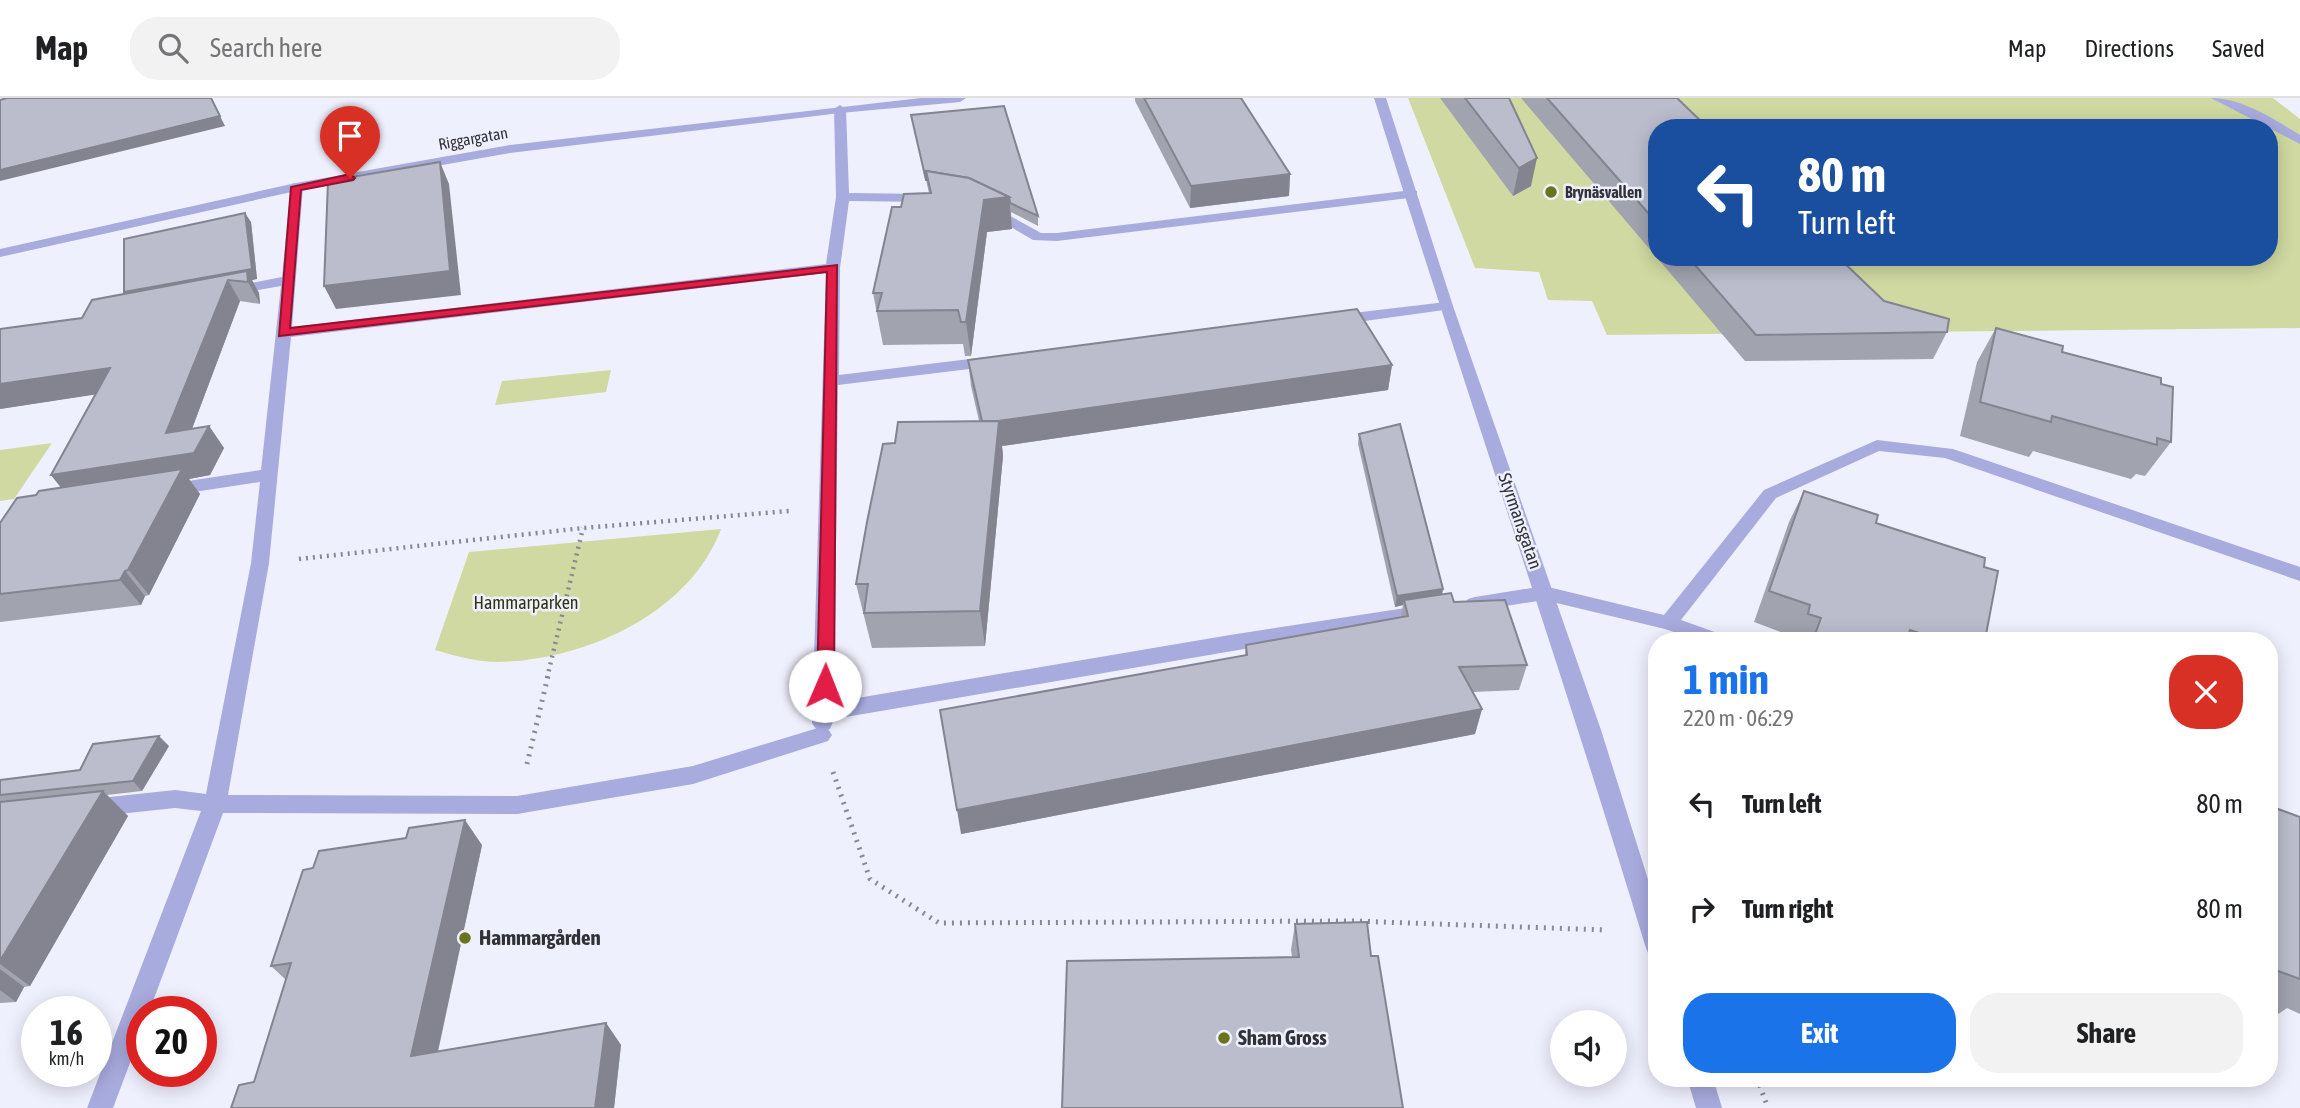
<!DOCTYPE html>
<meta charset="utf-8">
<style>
body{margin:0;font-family:"Asap Condensed",sans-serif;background:#f2f2f2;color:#202124;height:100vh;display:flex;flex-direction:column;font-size:26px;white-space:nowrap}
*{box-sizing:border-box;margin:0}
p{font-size:23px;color:#757577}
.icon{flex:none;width:38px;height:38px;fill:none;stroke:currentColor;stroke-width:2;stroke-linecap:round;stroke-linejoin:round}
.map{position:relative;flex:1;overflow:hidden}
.panel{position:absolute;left:1648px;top:534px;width:630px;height:455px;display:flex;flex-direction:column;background:#fff;border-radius:28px;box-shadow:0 4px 18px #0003}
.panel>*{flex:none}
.banner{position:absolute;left:1648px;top:21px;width:630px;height:147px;border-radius:28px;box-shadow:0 4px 18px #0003;background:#1a4fa0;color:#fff;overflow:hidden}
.buttons{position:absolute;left:1550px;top:912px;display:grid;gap:14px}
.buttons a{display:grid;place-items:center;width:77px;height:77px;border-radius:50%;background:#fff;box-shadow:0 4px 18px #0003;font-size:35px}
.speed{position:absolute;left:21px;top:898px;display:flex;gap:14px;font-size:35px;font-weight:700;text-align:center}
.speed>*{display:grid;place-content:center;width:91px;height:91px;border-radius:50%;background:#fff;box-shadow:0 4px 18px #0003;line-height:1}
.speed small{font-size:18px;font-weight:400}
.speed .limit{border:10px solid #d22;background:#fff;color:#111}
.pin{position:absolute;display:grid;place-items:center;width:60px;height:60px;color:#fff;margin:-72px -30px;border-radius:50% 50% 50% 0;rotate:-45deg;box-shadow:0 0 7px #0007}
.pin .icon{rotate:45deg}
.me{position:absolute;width:77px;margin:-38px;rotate:1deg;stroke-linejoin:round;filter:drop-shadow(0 0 5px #0008)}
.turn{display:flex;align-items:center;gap:24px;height:147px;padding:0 35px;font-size:32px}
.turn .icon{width:91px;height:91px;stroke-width:2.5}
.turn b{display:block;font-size:49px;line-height:60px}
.round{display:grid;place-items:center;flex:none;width:74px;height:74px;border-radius:28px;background:#f2f2f2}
.head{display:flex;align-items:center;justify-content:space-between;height:119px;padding:0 35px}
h1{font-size:42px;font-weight:700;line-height:52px;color:#1a73e8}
.primary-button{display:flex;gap:14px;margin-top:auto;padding:14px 35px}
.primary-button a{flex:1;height:80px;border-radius:28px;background:#1a73e8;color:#fff;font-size:28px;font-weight:700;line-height:80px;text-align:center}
.primary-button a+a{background:#f2f2f2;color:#202124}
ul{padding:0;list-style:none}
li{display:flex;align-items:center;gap:21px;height:105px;padding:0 35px}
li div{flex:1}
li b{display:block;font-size:26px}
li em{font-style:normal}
header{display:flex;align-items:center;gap:42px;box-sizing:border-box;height:98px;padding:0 35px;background:#fff;border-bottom:2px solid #e0e0e0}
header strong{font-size:33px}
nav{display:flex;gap:38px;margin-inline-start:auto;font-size:24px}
.search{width:490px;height:63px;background:#f2f2f2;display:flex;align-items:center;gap:18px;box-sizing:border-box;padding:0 24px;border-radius:28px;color:#757577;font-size:26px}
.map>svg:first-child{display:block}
</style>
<header>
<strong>Map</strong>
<div class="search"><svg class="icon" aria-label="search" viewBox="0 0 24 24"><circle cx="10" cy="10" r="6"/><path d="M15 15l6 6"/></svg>Search here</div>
<nav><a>Map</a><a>Directions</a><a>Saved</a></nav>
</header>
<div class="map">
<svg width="2300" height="1010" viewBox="0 0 2300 1010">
<rect width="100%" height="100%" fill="#eff0fd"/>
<g fill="#d0d9a1" fill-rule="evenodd">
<path d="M 1408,0 L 2273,0 L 2300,21 L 2300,230 L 1607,237 L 1592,203 L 1548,202 L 1539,174 L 1475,170 ZM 1657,30 L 2270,30 L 2270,159 L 1657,159 Z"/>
<path d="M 611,272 L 606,294 L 495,307 L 502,283 Z"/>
<path d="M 52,345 L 14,401 L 0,403 L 0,352 Z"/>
<path d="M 721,431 C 689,516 585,562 498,564 C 477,564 456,558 435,552 L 469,454 Z"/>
</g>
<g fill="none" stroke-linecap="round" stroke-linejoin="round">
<g stroke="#888891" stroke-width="4.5" stroke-dasharray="2 5" stroke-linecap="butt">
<path d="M 299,461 L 583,430 L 789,413"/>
<path d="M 547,580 L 583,430"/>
</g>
<g stroke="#888891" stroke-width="5" stroke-dasharray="2 6" stroke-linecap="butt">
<path d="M 527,666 L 548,578"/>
<path d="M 833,674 L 870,781 L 939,825 L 1353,823 L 1606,832"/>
<path d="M 1757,980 L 1768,1010"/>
</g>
<g fill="#a8abdd" fill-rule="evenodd">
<path d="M 2211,0 C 2242,0 2274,21 2300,37 L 2300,46 Z"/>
<path d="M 840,7 L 846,11 L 849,95 L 929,96 L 936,100 L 929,104 L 849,103 L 840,170 L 839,277 L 994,258 L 1002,263 L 994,268 L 838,287 L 834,604 L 1230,537 L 1425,507 L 1432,509 L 1435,514 L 1432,519 L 834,621 L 830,631 L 823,633 L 816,631 L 812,625 L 826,175 L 291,239 L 269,465 L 228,697 L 517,698 L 525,700 L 528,707 L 525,714 L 517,716 L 223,715 L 149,914 L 142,914 L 142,933 L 113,1010 L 87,1010 L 201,713 L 175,710 L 91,719 L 83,717 L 80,710 L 83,703 L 91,701 L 175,692 L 206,696 L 251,465 L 260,384 L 168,398 L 159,392 L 168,386 L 261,372 L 281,188 L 231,197 L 224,193 L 231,189 L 282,179 L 291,86 L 296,85 L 303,89 L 292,229 L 826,166 L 836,99 L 834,11 Z"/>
<path d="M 1412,92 L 1417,93 L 1417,99 L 1057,143 L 1033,142 L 982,112 L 989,108 L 994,109 L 1041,135 L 1057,135 Z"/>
<path d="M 1446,204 L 1453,208 L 1451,211 L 1336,227 L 1328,222 L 1336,217 Z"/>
<path d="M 1877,342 L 1953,351 L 2300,469 L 2300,483 L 1945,360 L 1879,353 L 1776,400 L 1681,522 L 1723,537 L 1726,542 L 1696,542 L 1665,531 L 1544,502 L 1475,513 L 1468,511 L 1465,506 L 1468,501 L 1475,499 L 1544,488 L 1664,517 L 1764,392 Z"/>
</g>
<g fill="#a8abdd" fill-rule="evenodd">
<path d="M 921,0 L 966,0 L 960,4 L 840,15 L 510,55 L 296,93 L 0,159 L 0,151 L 296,85 L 510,47 Z"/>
<path d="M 1374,0 L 1386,0 L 1453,208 L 1601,632 L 1657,810 L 1657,858 L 1648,855 L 1645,847 C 1559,563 1462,283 1374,0 Z"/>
<path d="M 821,629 L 828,631 L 832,637 L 828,643 L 693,686 L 517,716 L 509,714 L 506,707 L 509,700 L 517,698 L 693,668 Z"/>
<path d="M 1687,980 L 1713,980 L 1722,1010 L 1696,1010 Z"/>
</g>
</g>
<g fill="#a1a3af">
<path d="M 1135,0 L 1241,0 L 1290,76 L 1289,98 L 1190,110 L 1135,3 Z"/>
<path d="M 1440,0 L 1509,0 L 1531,88 L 1513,98 Z"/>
<path d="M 1521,0 L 1677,0 L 1657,30 L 1657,159 L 1838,159 L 1884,203 L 1947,234 L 1933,261 L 1745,263 Z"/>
<path d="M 911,17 L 1038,118 L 1038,128 L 1011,114 L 1012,131 L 987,134 L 971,258 L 965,258 L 963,246 L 883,247 L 873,195 L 901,109 L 929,95 Z"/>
<path d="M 251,124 L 257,181 L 252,182 L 259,195 L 260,206 L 240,203 L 192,331 L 209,328 L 224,350 L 210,377 L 189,381 L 200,396 L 149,497 L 145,498 L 141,507 L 0,524 L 0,425 L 36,397 L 61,390 L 51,377 L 95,296 L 0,311 L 0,231 L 82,220 L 124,196 L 124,194 Z"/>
<path d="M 1996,230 L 2062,254 L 2161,286 L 2171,344 L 2145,378 L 2136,376 L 2131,381 L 2033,353 L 2029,359 L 1960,338 L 1977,264 Z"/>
<path d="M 968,262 L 1392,267 L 1388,292 L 1002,348 L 1003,358 L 985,548 L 872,550 L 856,486 L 895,345 L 979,323 L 971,288 Z"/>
<path d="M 1359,336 L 1443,491 L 1442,496 L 1454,504 L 1527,567 L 1519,592 L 1473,594 L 1482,611 L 1475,636 L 961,736 L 1245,557 L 1246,547 L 1401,519 L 1403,507 L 1395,509 L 1358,346 Z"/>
<path d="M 1804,393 L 1876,425 L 1984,469 L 1985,542 L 1793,542 L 1794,539 L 1754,524 L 1789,424 Z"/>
<path d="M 169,648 L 142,693 L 107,697 L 128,718 L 30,888 L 24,889 L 16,904 L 0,905 L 0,683 L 80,672 Z"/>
<path d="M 2270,708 L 2300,719 L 2300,916 L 2287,910 L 2274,919 L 2270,918 Z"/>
<path d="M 482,747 L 438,954 L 606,925 L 621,947 L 614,1010 L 231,1010 L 254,984 L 286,882 L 271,868 L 313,770 Z"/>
<path d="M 1295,826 L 1371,858 L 1292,859 L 1291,852 Z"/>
</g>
<g fill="#83848f">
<path d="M 211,0 L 225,28 L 0,83 L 0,72 Z"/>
<path d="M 1537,60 L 1531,88 L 1513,98 L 1519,70 Z"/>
<path d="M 440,64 L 449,86 L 461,197 L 336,211 L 324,188 Z"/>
<path d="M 1290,76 L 1289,98 L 1190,110 L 1191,88 Z"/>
<path d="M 1009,99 L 1012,131 L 987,134 L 971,258 L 966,224 L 984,102 Z"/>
<path d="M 245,115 L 251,124 L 257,181 L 252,182 L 259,195 L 260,206 L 248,184 L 228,182 L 240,203 L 182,357 L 209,328 L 224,350 L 210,377 L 189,381 L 200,396 L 149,497 L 51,377 L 166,335 L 130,204 L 124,194 Z"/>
<path d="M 1392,267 L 1388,292 L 1002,348 L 1003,358 L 985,548 L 980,513 L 982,325 Z"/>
<path d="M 110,270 L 125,292 L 0,311 L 0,286 Z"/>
<path d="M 125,473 L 145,498 L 141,507 L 120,482 Z"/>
<path d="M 1443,491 L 1441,501 L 1404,502 L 1403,507 L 1395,509 L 1397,498 Z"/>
<path d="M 1482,611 L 1475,636 L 961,736 L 957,712 Z"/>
<path d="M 159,638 L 169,648 L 142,693 L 133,683 Z"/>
<path d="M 103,693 L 128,718 L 30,888 L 0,866 L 0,863 Z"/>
<path d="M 465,722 L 482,747 L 432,980 L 411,958 Z"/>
<path d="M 0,871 L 24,889 L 16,904 L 0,892 Z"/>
<path d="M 606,925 L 621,947 L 614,1010 L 595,1010 Z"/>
</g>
<g fill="#bbbdcc" stroke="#83848f" stroke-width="2">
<path d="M 7,0 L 211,0 L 220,18 L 0,72 L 0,2 Z"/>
<path d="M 1144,0 L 1241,0 L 1290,76 L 1191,88 Z"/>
<path d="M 1465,0 L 1509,0 L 1537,60 L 1519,70 Z"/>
<path d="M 1547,0 L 1677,0 L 1708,30 L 1657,30 L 1657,125 Z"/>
<path d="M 1004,8 L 1038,118 L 1010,105 L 1009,99 L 969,80 L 926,73 L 927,82 L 926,82 L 911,17 Z"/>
<path d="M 440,64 L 450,173 L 324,188 L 328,83 Z"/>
<path d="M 926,73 L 969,80 L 1009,99 L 984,102 L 966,224 L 961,224 L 958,212 L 877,213 L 882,195 L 873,195 L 892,109 L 901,109 L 904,96 L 931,95 Z"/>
<path d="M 245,115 L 252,171 L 124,194 L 124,141 Z"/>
<path d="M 1688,159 L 1838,159 L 1884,203 L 1949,221 L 1947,234 L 1756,237 Z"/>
<path d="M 247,173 L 248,184 L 228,182 L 166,335 L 209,328 L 194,355 L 51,377 L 110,270 L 0,286 L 0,231 L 82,220 L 92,202 Z"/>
<path d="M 1357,211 L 1392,267 L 998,323 L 982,323 L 968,262 Z"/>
<path d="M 1996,230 L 2063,248 L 2062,254 L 2161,280 L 2161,286 L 2173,289 L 2171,344 L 2157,340 L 2157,347 L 2052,318 L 2051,324 L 1980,304 Z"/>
<path d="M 999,323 L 980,513 L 864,515 L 868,486 L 856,486 L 867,424 L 883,346 L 895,345 L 898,324 Z"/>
<path d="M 1400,326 L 1443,491 L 1397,498 L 1359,336 Z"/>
<path d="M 182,371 L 128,472 L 125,473 L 120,482 L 0,496 L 0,425 L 17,400 L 36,397 L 39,393 Z"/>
<path d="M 1804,393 L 1878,417 L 1876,425 L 1985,460 L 1984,469 L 1998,473 L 1985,542 L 1941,542 L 1910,532 L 1907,542 L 1813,542 L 1821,520 L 1808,516 L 1810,507 L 1769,493 Z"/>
<path d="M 1451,495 L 1454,504 L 1505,502 L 1527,567 L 1459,569 L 1482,611 L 957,712 L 940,612 L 1247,557 L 1246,547 L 1408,518 L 1404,502 Z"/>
<path d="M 159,638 L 133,683 L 0,697 L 0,682 L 80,672 L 93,646 Z"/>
<path d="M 103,693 L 0,863 L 0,704 Z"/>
<path d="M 2270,708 L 2300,719 L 2300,881 L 2270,870 Z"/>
<path d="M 465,722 L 411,958 L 606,925 L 595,1010 L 231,1010 L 239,987 L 254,984 L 291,865 L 271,868 L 303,772 L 313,770 L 319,753 L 406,740 L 409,730 Z"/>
<path d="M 1367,824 L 1371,858 L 1378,858 L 1403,1010 L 1062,1010 L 1067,863 L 1299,859 L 1295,826 Z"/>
</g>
<path fill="#e11d48" stroke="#92132f" stroke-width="2" d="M 350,76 L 355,80 L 353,82 L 301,92 L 290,230 L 837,167 L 834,588 L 831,593 L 819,593 L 817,588 L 827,174 L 279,238 L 291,89 Z"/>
<g fill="#6b741d" stroke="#eff0fd" stroke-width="2.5">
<circle cx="1551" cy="94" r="7"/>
<circle cx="465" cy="840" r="7"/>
<circle cx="1224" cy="940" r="7"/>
</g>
<g text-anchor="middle" stroke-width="5" stroke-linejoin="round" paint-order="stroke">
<g font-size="16" fill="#313137" stroke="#eff0fd">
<text transform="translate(473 40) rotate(-10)" y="6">Riggargatan</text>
</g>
<g font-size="16" font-weight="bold" fill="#313137" stroke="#eff0fd" text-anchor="start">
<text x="1565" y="100">Brynäsvallen</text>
</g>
<g font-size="18" fill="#313137" stroke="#eff0fd">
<text transform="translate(1520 423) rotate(71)" y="6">Styrmansgatan</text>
</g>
<g font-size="18" fill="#2f3312" stroke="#eff0fd">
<text x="526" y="511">Hammarparken</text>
</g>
<g font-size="21" font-weight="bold" fill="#313137" stroke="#eff0fd" text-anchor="start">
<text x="479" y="847">Hammargården</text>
<text x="1238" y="947">Sham Gross</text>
</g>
</g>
</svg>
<div class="buttons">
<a><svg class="icon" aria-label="sound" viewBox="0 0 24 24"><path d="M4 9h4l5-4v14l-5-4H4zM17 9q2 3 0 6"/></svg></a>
</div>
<div class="speed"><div>16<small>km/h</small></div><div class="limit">20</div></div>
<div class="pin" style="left:350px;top:80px;background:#d93025"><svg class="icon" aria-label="arrive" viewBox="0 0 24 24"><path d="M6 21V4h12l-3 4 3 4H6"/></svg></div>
<svg class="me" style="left:825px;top:588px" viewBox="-20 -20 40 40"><circle r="19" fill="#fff"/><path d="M0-13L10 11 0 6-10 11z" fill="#e11d48"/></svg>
<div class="banner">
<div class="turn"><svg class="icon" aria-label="left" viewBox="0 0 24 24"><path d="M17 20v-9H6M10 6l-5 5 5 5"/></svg><div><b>80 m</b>Turn left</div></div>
</div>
<section class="panel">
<div class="head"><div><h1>1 min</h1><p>220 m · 06:29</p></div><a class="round" style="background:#d93025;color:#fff"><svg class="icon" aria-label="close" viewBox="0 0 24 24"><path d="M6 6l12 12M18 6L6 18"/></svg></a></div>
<ul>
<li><svg class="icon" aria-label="left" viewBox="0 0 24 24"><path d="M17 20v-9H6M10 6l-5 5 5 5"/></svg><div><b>Turn left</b></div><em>80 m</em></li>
<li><svg class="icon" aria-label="right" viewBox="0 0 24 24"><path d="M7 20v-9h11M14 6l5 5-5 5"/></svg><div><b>Turn right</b></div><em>80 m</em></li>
</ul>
<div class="primary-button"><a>Exit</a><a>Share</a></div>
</section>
</div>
